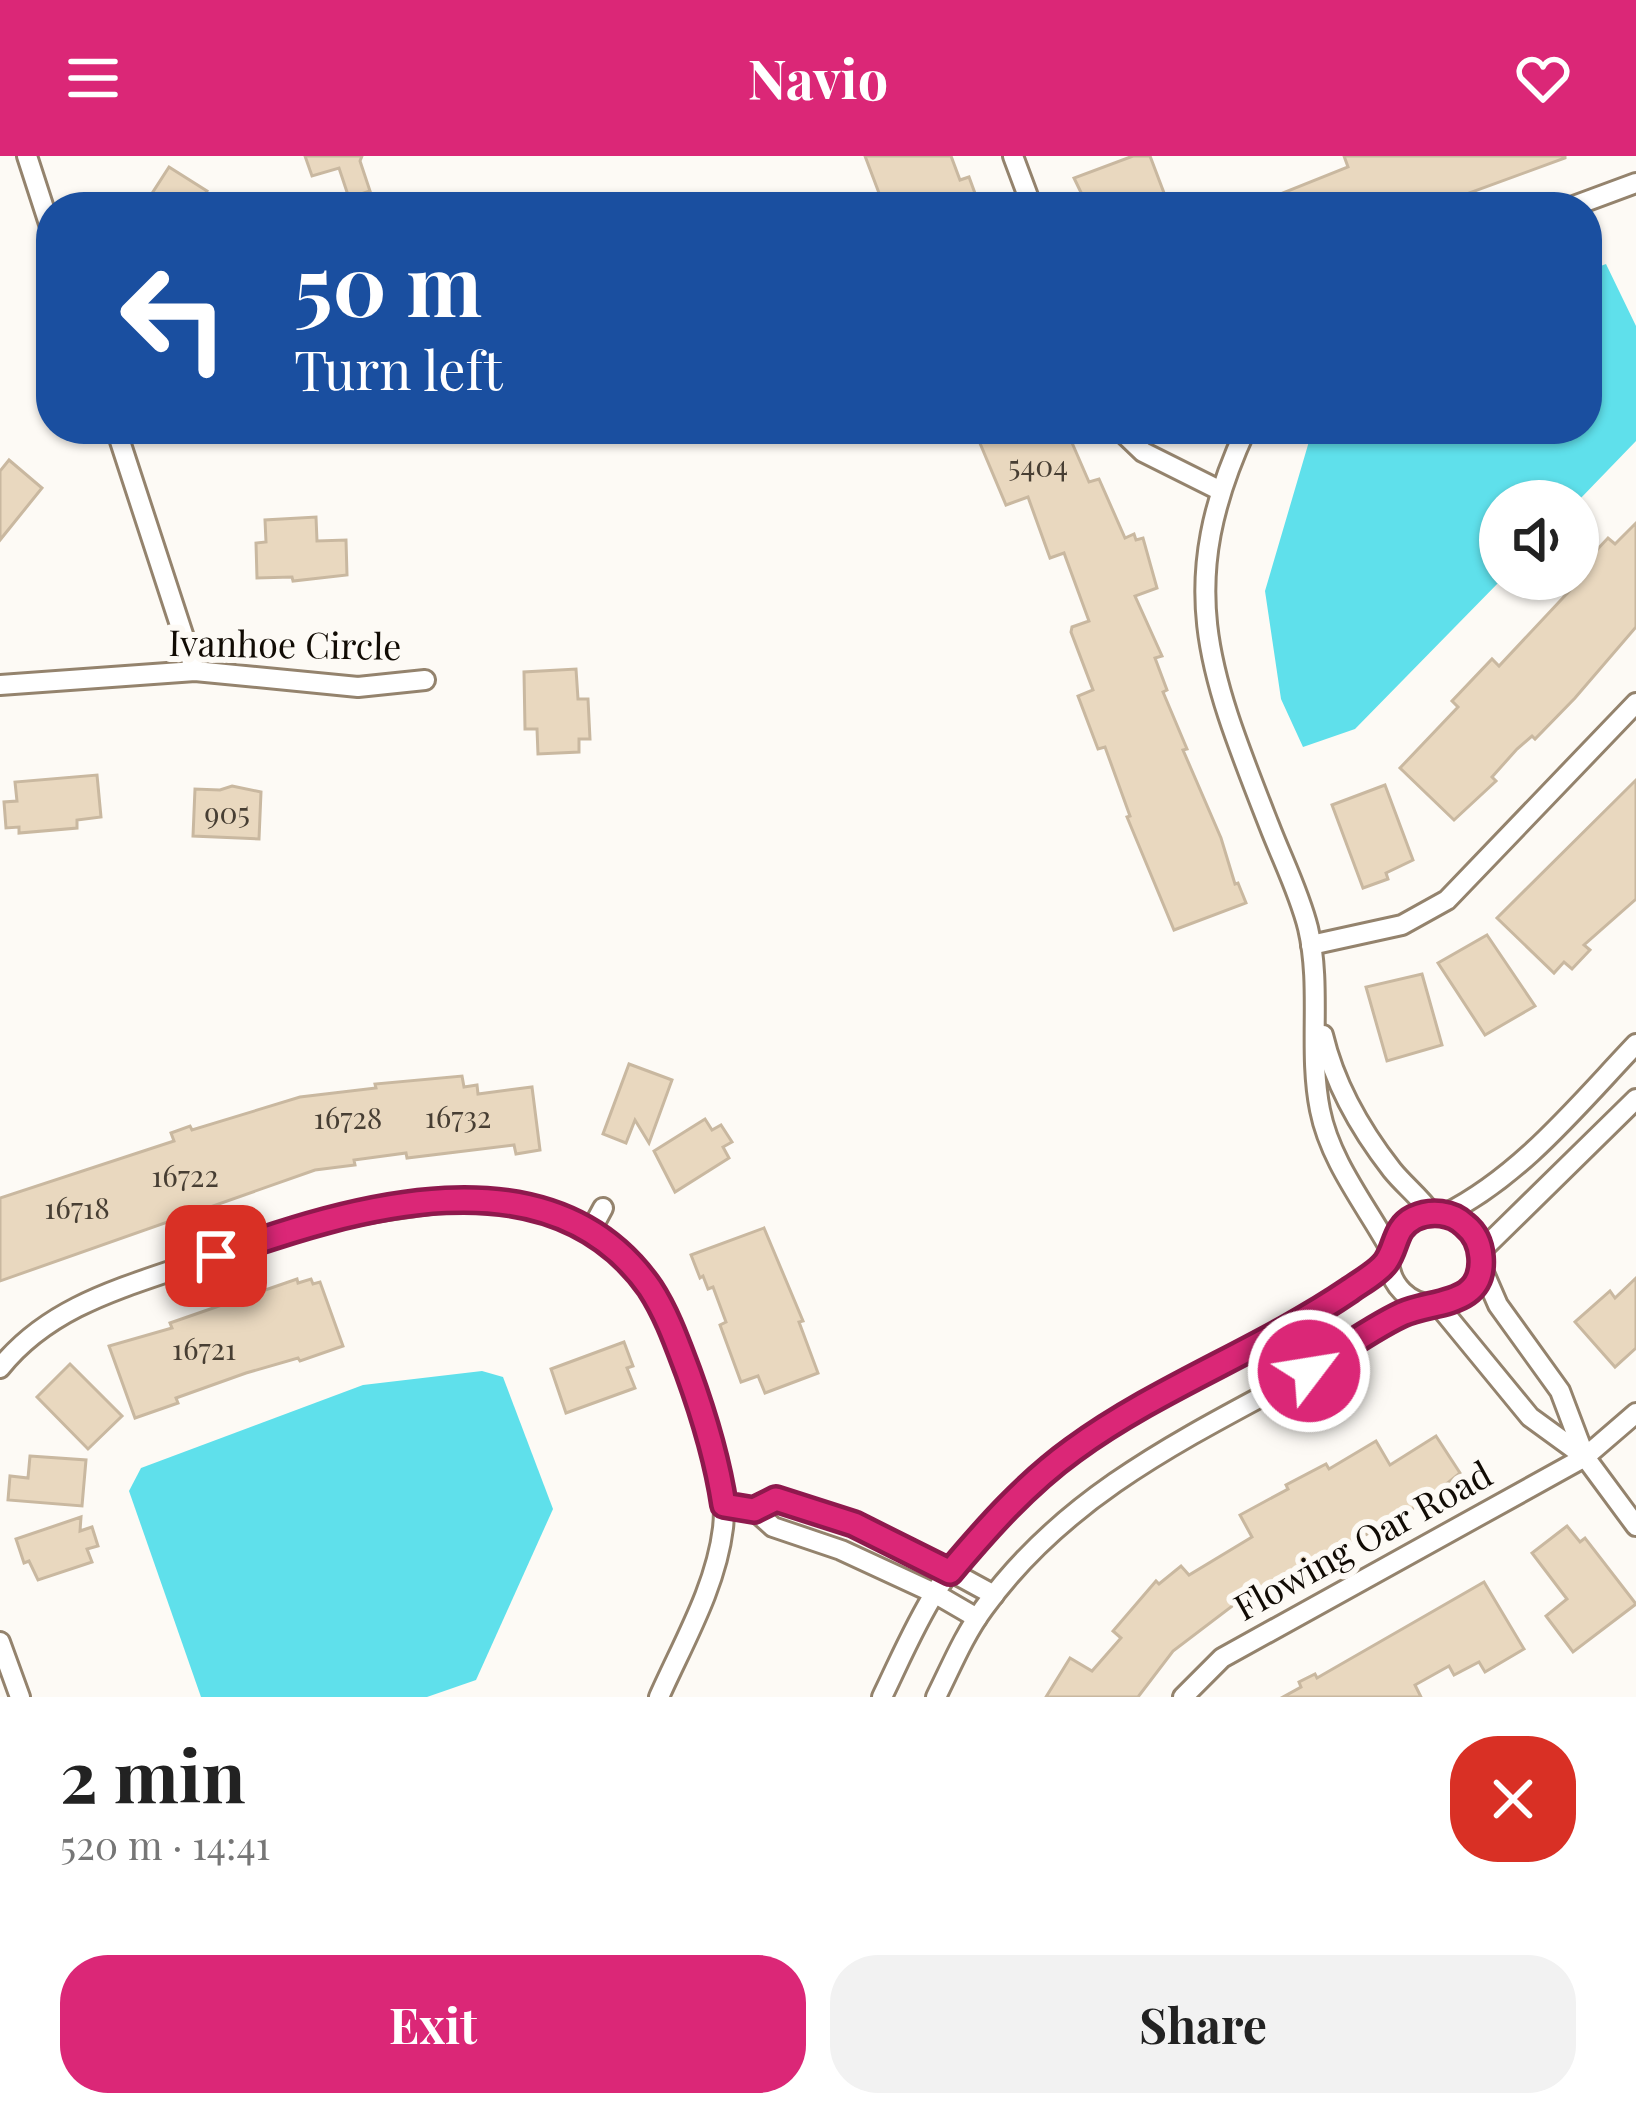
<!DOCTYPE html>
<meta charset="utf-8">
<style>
body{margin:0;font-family:"Playfair Display",serif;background:#f2f2f2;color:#222;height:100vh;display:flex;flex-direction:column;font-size:45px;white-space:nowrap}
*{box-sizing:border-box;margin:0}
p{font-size:39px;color:#767676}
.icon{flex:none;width:66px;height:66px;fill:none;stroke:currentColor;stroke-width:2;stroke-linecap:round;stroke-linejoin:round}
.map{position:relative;height:1541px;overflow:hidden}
.sheet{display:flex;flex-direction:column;background:#fff;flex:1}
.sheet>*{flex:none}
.banner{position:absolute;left:36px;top:36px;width:1566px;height:252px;border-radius:48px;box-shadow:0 3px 9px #0004;background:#1a4fa0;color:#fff;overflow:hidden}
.fabs{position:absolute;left:1479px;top:324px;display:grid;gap:24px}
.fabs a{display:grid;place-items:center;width:120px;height:120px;border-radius:50%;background:#fff;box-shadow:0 3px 9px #0004;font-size:60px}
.pin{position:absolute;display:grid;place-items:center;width:102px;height:102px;color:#fff;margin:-51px;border-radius:24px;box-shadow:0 6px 18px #0006}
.me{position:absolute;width:132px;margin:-66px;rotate:59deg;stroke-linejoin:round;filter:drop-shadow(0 0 9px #0008)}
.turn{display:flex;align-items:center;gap:42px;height:252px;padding:0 60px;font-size:54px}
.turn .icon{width:156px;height:156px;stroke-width:2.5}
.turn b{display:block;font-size:84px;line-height:102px}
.round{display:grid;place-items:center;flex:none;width:126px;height:126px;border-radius:48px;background:#f2f2f2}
.summary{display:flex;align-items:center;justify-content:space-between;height:204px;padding:0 60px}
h1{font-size:72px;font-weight:700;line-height:90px}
.button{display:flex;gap:24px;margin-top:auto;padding:24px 60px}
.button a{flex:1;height:138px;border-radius:48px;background:#db2777;color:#fff;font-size:48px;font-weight:700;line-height:138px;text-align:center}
.button a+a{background:#f2f2f2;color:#222}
header{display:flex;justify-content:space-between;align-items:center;height:156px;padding:0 60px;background:#db2777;color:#fff;font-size:54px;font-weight:700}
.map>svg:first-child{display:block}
</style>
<header><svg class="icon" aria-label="menu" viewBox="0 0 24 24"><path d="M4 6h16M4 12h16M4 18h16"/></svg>Navio<svg class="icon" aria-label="heart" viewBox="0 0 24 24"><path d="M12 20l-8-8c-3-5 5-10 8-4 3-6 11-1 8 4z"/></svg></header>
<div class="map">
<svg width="1636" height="1541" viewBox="0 0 1636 1541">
<rect width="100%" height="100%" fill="#fdfaf5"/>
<g fill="#5fe0eb">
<path d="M 1606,108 L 1636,170 L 1636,285 L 1578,345 L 1500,345 L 1502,423 L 1355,573 L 1303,591 L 1281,543 L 1265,435 L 1310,282 L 1319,273 L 1587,273 L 1587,115 Z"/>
<path d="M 482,1215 L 503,1221 L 553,1353 L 476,1524 L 427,1541 L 201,1541 L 129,1335 L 141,1312 L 363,1229 Z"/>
</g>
<g fill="#e9d8bf" stroke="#c9b8a0" stroke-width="3">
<path d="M 305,0 L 362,0 L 360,5 L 370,35 L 349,42 L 339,12 L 312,20 Z"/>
<path d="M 865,0 L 951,0 L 960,24 L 969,21 L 980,51 L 898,51 L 895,41 L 882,45 Z"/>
<path d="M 1133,0 L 1150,0 L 1164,37 L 1127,51 L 1088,51 L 1074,22 Z"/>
<path d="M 1344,0 L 1565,0 L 1565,2 L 1431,51 L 1248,51 L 1348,11 Z"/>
<path d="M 169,11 L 207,35 L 197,51 L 151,51 L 157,42 L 151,39 Z"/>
<path d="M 974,273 L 1066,273 L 1089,326 L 1099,323 L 1125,382 L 1134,378 L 1136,384 L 1143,382 L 1157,432 L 1135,440 L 1162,500 L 1155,502 L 1167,534 L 1163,536 L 1187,593 L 1183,594 L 1221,682 L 1235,728 L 1238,727 L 1246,747 L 1174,774 L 1127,661 L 1130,660 L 1105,591 L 1098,593 L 1078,540 L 1093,534 L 1071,476 L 1072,471 L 1089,465 L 1064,397 L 1050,402 L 1028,341 L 1006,349 Z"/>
<path d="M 9,304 L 42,332 L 0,384 L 0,315 Z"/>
<path d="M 316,361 L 317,385 L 346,384 L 347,419 L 293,425 L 292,421 L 257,422 L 256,387 L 266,386 L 265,364 Z"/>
<path d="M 1636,367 L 1636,471 L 1575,542 L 1535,583 L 1532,580 L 1517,593 L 1492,621 L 1496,625 L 1454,664 L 1400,612 L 1458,551 L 1452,545 L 1492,503 L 1499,510 L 1575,429 L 1569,423 L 1578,423 L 1578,414 L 1608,382 L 1615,388 Z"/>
<path d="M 576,513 L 578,543 L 588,543 L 590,583 L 579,583 L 579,596 L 538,598 L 537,573 L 525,573 L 524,516 Z"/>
<path d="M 97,619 L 101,661 L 77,664 L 77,672 L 19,677 L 19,671 L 6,672 L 4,646 L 17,645 L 15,626 Z"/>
<path d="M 1636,624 L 1636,743 L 1584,789 L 1590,794 L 1572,813 L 1564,806 L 1554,817 L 1497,762 Z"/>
<path d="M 1385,629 L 1413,704 L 1386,717 L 1388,723 L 1363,732 L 1332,649 Z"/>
<path d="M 232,630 L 261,636 L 259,683 L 193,680 L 195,633 L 220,634 Z"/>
<path d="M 1487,779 L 1535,850 L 1485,879 L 1438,807 Z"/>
<path d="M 1422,818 L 1442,889 L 1387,905 L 1366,831 Z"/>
<path d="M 629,908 L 672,924 L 649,987 L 635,964 L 626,987 L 603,978 Z"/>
<path d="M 462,920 L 464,931 L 477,929 L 478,938 L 532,931 L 540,994 L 516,998 L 514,989 L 407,1002 L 406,997 L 354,1004 L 355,1009 L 315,1014 L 0,1125 L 0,1042 L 174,985 L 171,977 L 190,970 L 192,974 L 300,941 L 376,932 L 375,928 Z"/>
<path d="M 705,963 L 712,974 L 721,969 L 732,986 L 723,991 L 729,1002 L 675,1036 L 654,995 Z"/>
<path d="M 764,1072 L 803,1165 L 799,1166 L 818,1217 L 765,1237 L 758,1220 L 741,1226 L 720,1169 L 726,1166 L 713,1131 L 708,1133 L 703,1120 L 700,1122 L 691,1099 Z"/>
<path d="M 1636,1122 L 1636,1192 L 1615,1211 L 1575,1166 L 1610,1135 L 1615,1142 Z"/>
<path d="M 297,1123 L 298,1127 L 311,1123 L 313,1128 L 320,1126 L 343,1190 L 300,1205 L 298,1202 L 246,1217 L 176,1242 L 178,1247 L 135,1262 L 109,1190 L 172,1172 L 170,1167 Z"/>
<path d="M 624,1186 L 633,1210 L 627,1212 L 635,1232 L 566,1257 L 551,1213 Z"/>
<path d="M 70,1208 L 122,1260 L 88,1293 L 37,1241 Z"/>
<path d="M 1436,1280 L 1460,1317 L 1444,1330 L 1446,1334 L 1247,1445 L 1244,1441 L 1173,1495 L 1138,1541 L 1046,1541 L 1070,1502 L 1092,1515 L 1121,1482 L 1113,1475 L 1156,1425 L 1159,1428 L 1181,1410 L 1189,1419 L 1252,1381 L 1240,1359 L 1288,1333 L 1286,1329 L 1326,1308 L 1329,1313 L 1376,1285 L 1390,1309 Z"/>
<path d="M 30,1300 L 86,1304 L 82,1350 L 8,1344 L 10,1320 L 28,1322 Z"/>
<path d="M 81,1361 L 80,1375 L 92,1371 L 98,1390 L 87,1393 L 92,1406 L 38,1424 L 29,1405 L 24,1407 L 16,1383 Z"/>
<path d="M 1567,1370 L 1580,1386 L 1585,1382 L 1636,1448 L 1573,1496 L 1546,1460 L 1567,1443 L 1532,1397 Z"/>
<path d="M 1484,1426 L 1524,1493 L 1485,1516 L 1479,1506 L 1454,1519 L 1449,1510 L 1415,1529 L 1421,1541 L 1283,1541 L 1301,1531 L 1299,1526 L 1315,1518 L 1317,1522 Z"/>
</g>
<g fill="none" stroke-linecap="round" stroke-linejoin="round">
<g stroke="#94836d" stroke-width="24">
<g id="minor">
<path d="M 27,0 L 51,74"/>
<path d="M 1013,0 L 1032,51"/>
<path d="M 1571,51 L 1636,27"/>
<path d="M 116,273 L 195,515"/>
<path d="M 1119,273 L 1143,296 L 1219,334"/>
<path d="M 1246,273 C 1173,431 1209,516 1269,669 C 1282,703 1299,736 1308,772 C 1322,832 1308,894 1320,954 C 1330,1005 1365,1048 1390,1093"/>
<path d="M 0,529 L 195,515 L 358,531 L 425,524"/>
<path d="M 1311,789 L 1402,769 L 1447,744 L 1636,547"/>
<path d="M 1323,879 C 1335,930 1360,973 1392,1014 C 1404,1029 1420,1041 1431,1057"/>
<circle cx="1435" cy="1103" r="46"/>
<path d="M 1445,1058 C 1521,1020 1578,949 1636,888"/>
<path d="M 590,1076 L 603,1052"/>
<path d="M 1481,1095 L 1636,943"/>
<path d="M 1481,1110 L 1498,1149 L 1560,1235 L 1585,1301 L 1636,1370"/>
<path d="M 1438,1149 L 1530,1261 L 1585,1301"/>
<path d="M 0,1212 C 52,1147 130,1130 205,1103 C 281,1077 335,1060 415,1050 C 442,1046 470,1042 497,1044 C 565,1048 632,1095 663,1155 C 677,1182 686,1212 696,1240 C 712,1282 728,1327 723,1372 C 716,1431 683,1487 659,1541"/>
<path d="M 725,1349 L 754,1354 L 773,1371 L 841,1394 L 934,1437 L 977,1462"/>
<path d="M 754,1354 L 775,1343 C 853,1358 925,1402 994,1439"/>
<path d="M 0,1486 L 20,1541"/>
<path d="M 882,1541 C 899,1506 915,1468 936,1435 C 1001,1335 1100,1272 1203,1218 C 1266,1184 1336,1152 1389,1103"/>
<path d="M 936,1541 C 951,1511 964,1479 984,1452 C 1064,1341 1181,1284 1298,1221 C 1341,1197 1380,1165 1426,1149"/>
<path d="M 1183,1541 L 1222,1502 L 1585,1301 L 1636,1257"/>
</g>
</g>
<use href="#minor" stroke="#fff" stroke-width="18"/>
</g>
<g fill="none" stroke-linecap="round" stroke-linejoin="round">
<g stroke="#8e194d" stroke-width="30">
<path id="route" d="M 216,1100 C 350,1052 550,989 650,1132 C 667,1158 677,1187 688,1216 C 704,1260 717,1302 724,1349 L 754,1354 L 776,1343 L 854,1368 L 950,1416 C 987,1372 1026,1328 1073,1294 C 1159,1231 1262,1194 1350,1134 C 1361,1126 1378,1117 1386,1106 C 1397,1091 1394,1072 1414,1062 C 1431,1054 1452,1056 1465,1069 C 1475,1077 1480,1088 1481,1101 C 1485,1151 1433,1144 1402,1158 C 1370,1173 1339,1196 1309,1215"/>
</g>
<use href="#route" stroke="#db2777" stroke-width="21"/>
</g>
<g text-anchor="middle" stroke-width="12" stroke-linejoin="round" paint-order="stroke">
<g font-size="30" fill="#473e33">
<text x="1038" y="321">5404</text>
<text x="227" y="668">905</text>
<text x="458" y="972">16732</text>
<text x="348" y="973">16728</text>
<text x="185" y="1031">16722</text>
<text x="77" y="1063">16718</text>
<text x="204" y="1204">16721</text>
</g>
<g font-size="36" fill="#110b04" stroke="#fdfaf5">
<text transform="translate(285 489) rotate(1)" y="13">Ivanhoe Circle</text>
<text transform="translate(1363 1385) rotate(-29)" y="13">Flowing Oar Road</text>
</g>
</g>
</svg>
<div class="fabs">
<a><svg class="icon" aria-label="sound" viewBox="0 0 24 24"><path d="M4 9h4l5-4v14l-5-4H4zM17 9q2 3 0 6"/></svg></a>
</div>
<div class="pin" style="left:216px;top:1100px;background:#d93025"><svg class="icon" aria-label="arrive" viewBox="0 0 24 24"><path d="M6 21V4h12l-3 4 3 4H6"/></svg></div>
<svg class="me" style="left:1309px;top:1215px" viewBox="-20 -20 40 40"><circle r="17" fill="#db2777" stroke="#fff" stroke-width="3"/><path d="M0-11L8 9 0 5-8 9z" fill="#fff"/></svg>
<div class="banner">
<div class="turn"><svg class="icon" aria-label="left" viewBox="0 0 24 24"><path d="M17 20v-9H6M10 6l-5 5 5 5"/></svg><div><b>50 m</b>Turn left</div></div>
</div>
</div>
<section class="sheet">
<div class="summary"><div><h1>2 min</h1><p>520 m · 14:41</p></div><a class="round" style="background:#d93025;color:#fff"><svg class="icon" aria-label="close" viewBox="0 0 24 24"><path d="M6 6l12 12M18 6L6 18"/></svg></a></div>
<div class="button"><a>Exit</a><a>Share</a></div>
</section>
